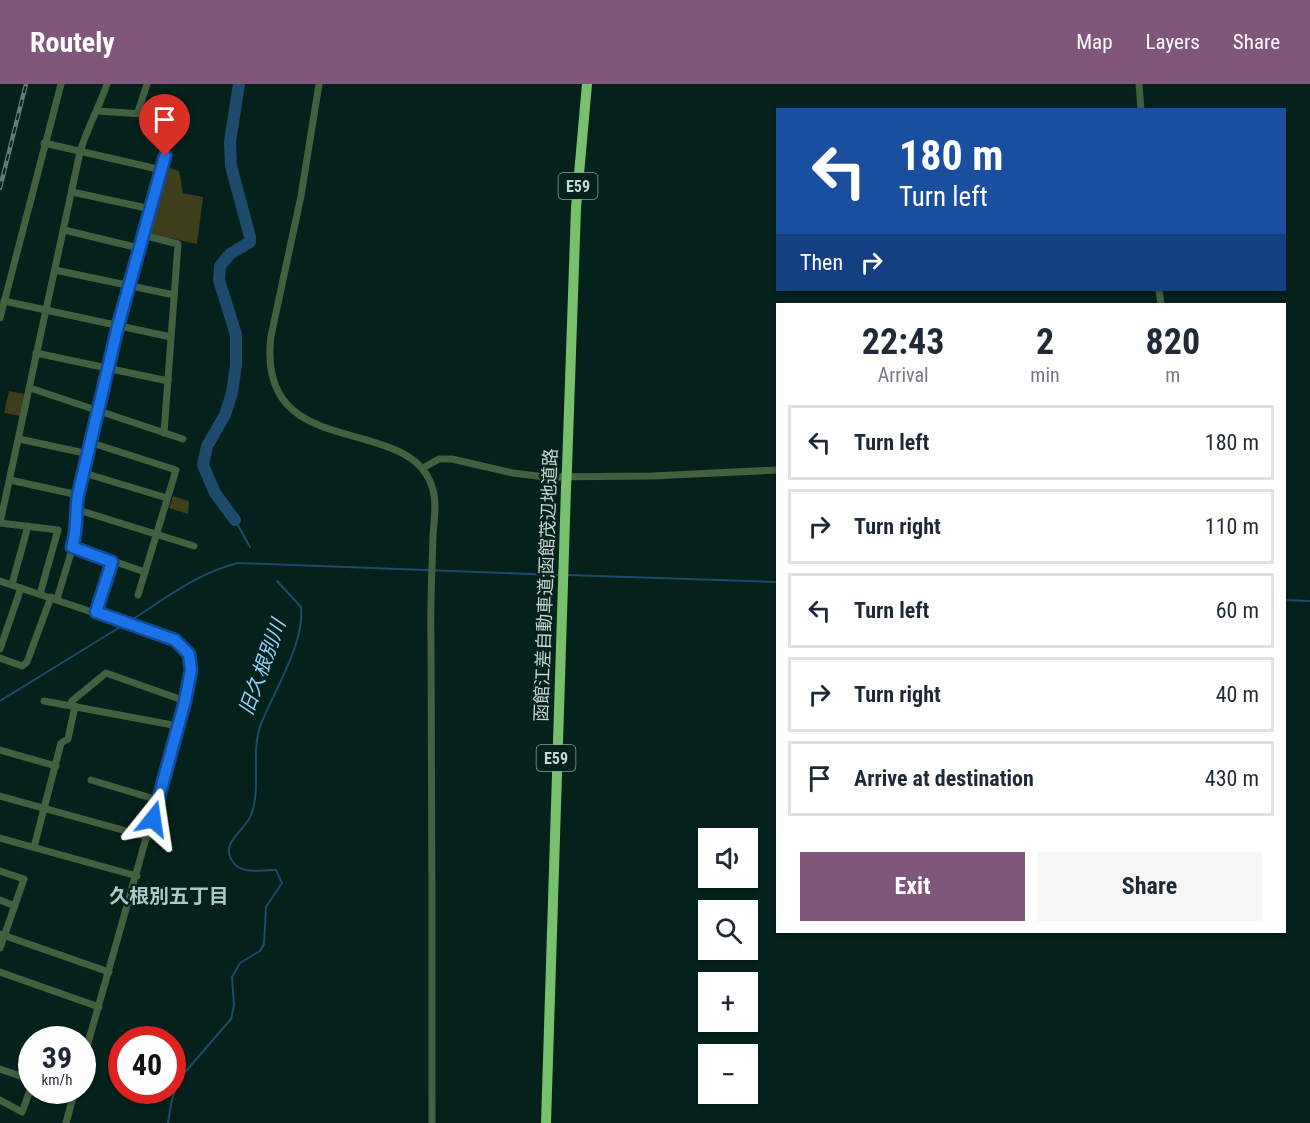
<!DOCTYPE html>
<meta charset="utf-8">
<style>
body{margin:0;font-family:"Roboto Condensed","Noto Sans JP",sans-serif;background:#f6f6f7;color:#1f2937;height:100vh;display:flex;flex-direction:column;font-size:22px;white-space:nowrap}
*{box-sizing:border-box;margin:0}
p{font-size:20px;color:#747a83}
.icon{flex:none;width:33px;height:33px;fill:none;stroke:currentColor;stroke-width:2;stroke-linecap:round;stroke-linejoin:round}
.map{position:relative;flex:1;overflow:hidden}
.side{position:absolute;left:776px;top:219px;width:510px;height:630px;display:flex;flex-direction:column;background:#fff;border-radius:0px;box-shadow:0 2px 4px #0004}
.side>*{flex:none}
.guide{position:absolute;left:776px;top:24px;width:510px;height:183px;border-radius:0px;box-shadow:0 2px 4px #0004;background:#1a4fa0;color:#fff;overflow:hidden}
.fabs{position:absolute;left:698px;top:744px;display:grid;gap:12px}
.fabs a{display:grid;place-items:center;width:60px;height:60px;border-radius:0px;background:#fff;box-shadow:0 2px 4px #0004;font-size:30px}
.speed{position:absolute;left:18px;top:942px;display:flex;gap:12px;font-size:30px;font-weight:700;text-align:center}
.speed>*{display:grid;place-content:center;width:78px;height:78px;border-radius:50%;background:#fff;box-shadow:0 2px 4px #0004;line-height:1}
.speed small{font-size:15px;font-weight:400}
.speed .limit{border:9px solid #d22;background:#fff;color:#111}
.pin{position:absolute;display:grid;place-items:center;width:51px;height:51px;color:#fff;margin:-62px -26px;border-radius:50% 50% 50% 0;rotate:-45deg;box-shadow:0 0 6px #0007}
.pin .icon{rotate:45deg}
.me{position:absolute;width:66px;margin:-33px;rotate:15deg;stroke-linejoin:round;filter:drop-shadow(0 0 4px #0008)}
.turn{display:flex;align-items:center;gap:21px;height:126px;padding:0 24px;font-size:27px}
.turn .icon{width:78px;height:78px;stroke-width:2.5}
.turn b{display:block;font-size:42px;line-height:51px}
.then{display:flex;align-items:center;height:57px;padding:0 24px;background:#0003;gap:12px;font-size:22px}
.eta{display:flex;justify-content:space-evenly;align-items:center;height:102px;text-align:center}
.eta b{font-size:36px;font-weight:700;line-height:42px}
.primary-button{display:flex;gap:12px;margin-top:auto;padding:12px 24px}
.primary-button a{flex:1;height:69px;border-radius:0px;background:#80577b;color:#fff;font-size:24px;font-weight:700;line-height:69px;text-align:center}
.primary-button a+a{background:#f6f6f7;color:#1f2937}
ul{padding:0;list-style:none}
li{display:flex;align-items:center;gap:18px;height:75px;margin:0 12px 9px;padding:0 12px;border:3px solid #e0e1e3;border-radius:0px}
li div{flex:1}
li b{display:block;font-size:22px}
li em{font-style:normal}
header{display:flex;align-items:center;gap:36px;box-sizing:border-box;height:84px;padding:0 30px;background:#80577b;color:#fff}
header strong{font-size:28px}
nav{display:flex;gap:33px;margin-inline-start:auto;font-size:21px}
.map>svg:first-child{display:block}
</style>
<header>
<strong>Routely</strong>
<nav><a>Map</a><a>Layers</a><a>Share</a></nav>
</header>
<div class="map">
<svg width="1310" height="1039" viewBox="0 0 1310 1039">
<rect width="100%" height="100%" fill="#04211b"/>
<g fill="#3f3e1b">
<path d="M 166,83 L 179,87 L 183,109 L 203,113 L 197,160 L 152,150 L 148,146 Z"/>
<path d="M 9,307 L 24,310 L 20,332 L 4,329 Z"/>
<path d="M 173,412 L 189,417 L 188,430 L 169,424 Z"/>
</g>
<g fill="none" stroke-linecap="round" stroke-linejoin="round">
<g stroke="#1c4b6d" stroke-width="2">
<path d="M 235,436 L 250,463"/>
<path d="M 567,491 L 777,498"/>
<path d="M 1284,516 L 1310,517"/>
<path d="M 130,537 C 165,515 197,489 238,479 L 558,491"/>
<path d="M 0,617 L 125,540"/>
<path d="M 168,1039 L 172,1015 L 180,994 L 231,935 L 234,921 L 232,893 L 240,879 L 260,867 L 264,860 L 266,823 L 282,799 L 276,786 C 262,785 243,792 233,778 C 219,759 245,747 251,731 C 262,703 250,668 261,640 C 274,607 305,559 301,523 L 277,497"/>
</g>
<path stroke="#1c4b6d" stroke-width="12" d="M 235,436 L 215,409 L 203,381 L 207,362 L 225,331 L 232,309 L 236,281 L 236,251 L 219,196 L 220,182 L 230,170 L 250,158 L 250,153 L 231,82 L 230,58 L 239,0"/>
<g stroke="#436040" stroke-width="7">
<path d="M 319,0 L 301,112 L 271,252 C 255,383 413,326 433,406 C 437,420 434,437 433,451 C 432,486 430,520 431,555 C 432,716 432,878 432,1039"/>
<path d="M 1139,0 L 1141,26"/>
<path d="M 138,28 L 147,0"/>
<path d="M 44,59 L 162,86"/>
<path d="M 72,108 L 151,125"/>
<path d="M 64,146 L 139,164"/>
<path d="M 143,151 L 178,160 L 164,349"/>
<path d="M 55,186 L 174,211"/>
<path d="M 1159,206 L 1161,220"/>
<path d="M 4,217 L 171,253"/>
<path d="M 0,234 L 61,0"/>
<path d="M 36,269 L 168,297"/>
<path d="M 30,304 L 183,355"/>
<path d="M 19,355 L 89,370"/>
<path d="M 92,359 L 176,386 L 138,511"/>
<path d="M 423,384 L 439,375 L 452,375 L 513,389 L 545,393 L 652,392 L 777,386"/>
<path d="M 84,389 L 167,414"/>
<path d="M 10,396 L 78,411"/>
<path d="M 75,425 L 194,462"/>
<path d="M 0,439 L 80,68 C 87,44 99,24 107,0"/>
<path d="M 0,439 L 58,446 L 40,510"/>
<path d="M 72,463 L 145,488"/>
<path d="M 0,497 L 175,556 L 185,563 L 191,578 L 185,617 L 82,980"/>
<path d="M 12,500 L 28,442"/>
<path d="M 57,515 L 77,449 L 75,425 L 78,411 L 118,242 L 165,72 L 157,31 L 98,27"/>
<path d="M 96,528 L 112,478"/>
<path d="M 0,565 L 21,504"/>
<path d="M 0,574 L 22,582 L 27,578 L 51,513"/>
<path d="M 44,617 L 178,642"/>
<path d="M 70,621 L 72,617 L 106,589 L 185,617"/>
<path d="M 0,666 L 56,682"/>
<path d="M 91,696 L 158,716"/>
<path d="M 0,712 L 148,753"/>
<path d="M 0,754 L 137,792"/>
<path d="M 34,763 L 61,659 L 68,655 L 75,622"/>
<path d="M 0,787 L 24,795 L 0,864"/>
<path d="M 0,816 L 15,822"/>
<path d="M 0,850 L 109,888"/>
<path d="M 0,888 L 99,923"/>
<path d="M 0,985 L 32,996"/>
<path d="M 60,1006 L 74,1011"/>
<path d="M 0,1016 L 22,1028 L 32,1001"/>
<path d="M 66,1039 L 75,1006"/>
</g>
<g stroke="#76c06e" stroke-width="10">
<path d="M 567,384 L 576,124 L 587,0"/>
<path d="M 546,1039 L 566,404"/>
</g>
<g stroke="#657c76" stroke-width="4.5">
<path id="rail" d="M 0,104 L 26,0"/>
</g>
<use href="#rail" stroke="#04211b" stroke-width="2" stroke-dasharray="7" stroke-linecap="butt"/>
<path stroke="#76c06e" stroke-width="10" d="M 566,404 L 567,384"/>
</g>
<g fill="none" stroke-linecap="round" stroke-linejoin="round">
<g stroke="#114b97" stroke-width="15">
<path id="route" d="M 153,735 L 185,617 L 191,586 L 189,570 L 175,556 L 96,528 L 112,478 L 72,463 C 78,446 75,429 78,411 L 118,242 L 165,72"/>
</g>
<use href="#route" stroke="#1a73e8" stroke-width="10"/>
</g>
<g text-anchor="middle" stroke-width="4.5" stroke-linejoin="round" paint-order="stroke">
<g fill="#04211b" stroke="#8ca09b" stroke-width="1.5">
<rect x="558.5" y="89" width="39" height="26" rx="4.5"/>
<rect x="536.5" y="661" width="39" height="26" rx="4.5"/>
</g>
<g font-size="16" font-weight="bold" fill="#c7d7d2">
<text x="578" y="108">E59</text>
<text x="556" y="680">E59</text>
</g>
<g font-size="18" fill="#c7d7d2" stroke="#04211b">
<text transform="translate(546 501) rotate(-88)" y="6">函館江差自動車道;函館茂辺地道路</text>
</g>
<g font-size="20" font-style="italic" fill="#99d1fd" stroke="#04211b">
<text transform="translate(262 583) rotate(-70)" y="7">旧久根別川</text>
</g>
<g font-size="20" font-weight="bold" fill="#a9cac0" stroke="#04211b">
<text x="169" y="819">久根別五丁目</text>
</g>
</g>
</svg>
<div class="fabs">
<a><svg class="icon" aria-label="sound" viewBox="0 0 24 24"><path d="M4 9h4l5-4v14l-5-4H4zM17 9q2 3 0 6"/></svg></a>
<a><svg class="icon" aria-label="search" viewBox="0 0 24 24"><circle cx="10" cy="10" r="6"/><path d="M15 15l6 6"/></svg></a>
<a>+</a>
<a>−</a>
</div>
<div class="speed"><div>39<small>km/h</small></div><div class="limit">40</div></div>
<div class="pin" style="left:165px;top:72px;background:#d93025"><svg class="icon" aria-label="arrive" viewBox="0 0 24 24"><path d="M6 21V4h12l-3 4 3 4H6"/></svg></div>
<svg class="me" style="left:153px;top:735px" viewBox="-20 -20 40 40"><path d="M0-17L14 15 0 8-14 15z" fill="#1a73e8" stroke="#fff" stroke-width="4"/></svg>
<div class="guide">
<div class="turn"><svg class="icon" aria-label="left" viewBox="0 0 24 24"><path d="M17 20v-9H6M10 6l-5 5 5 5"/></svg><div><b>180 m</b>Turn left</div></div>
<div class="then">Then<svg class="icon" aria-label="right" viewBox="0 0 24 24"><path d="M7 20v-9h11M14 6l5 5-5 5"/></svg></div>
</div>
<section class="side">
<div class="eta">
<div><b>22:43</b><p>Arrival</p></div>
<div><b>2</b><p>min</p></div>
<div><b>820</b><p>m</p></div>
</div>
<ul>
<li><svg class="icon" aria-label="left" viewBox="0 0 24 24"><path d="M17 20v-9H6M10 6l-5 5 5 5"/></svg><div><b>Turn left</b></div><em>180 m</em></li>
<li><svg class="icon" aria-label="right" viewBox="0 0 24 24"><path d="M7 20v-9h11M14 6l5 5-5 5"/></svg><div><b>Turn right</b></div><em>110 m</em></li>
<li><svg class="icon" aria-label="left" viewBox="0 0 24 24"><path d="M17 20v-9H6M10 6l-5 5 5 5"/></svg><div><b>Turn left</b></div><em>60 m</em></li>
<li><svg class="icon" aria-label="right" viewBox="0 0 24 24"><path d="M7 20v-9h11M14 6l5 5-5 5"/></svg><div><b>Turn right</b></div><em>40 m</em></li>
<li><svg class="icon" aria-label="arrive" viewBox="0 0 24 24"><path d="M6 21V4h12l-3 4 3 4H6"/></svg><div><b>Arrive at destination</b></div><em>430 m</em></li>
</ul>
<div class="primary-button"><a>Exit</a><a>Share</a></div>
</section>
</div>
